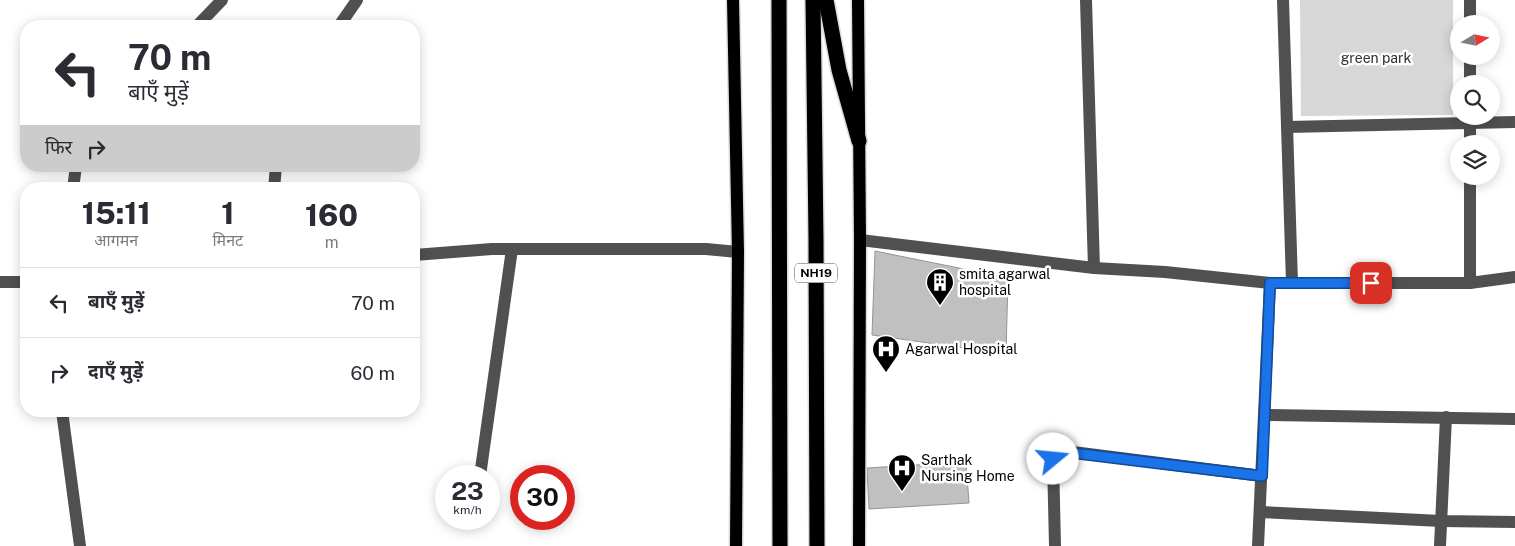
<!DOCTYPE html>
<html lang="hi">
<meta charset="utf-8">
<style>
body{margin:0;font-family:"Public Sans","Noto Sans Devanagari",sans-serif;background:#f2f2f3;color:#2b2b33;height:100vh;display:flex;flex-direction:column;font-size:19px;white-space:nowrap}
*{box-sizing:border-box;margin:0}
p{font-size:16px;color:#7c7c81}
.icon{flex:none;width:28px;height:28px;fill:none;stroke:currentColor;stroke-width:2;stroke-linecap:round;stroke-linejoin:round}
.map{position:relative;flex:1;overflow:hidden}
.sheet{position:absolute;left:20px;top:182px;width:400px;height:235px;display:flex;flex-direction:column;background:#fff;border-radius:20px;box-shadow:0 2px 12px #0003}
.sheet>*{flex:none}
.banner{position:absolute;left:20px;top:20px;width:400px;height:152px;border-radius:20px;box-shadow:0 2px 12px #0003;background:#fff;color:#2b2b33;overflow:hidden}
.needle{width:32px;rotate:80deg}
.tools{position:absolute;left:1450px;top:15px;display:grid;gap:10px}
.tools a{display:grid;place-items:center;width:50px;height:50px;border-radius:50%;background:#fff;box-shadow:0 2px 12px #0003;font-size:25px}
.speed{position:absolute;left:435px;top:465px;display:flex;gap:10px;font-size:25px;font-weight:700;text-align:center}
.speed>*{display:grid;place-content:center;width:65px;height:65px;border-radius:50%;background:#fff;box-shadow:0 2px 12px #0003;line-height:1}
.speed small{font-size:12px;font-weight:400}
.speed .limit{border:8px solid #d22;background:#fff;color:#111}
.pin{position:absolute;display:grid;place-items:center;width:42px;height:42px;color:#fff;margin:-21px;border-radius:10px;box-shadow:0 2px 8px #0006}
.me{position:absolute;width:55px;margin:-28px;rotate:73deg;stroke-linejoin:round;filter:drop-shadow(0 0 4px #0008)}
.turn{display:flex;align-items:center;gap:18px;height:105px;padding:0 25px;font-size:22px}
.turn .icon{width:65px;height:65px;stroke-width:2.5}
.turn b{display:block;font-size:35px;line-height:42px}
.then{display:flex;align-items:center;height:48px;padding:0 25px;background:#0003;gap:10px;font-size:19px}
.eta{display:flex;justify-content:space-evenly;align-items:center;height:85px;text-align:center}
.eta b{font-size:30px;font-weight:800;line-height:35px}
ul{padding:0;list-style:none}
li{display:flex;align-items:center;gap:15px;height:70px;padding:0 25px;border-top:1px solid #e1e1e2}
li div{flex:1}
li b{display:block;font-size:19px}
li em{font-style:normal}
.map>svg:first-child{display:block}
</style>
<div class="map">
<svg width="1515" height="546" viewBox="0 0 1515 546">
<rect width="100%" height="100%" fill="#fff"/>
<path fill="#d7d7d7" d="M 1300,0 L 1453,0 L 1453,115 L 1301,116 Z"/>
<g fill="#c0c0c0" stroke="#949494">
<path d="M 875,251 L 1008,278 L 1006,354 L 872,335 Z"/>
<path d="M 966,462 L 969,503 L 869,509 L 867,468 Z"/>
</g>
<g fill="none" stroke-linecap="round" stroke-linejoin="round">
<g stroke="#dbdbdb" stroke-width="15">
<g id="major">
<path d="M 733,0 L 738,252 L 736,546"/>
<path d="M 858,0 L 860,240 L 859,546"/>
</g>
</g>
<g stroke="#dbdbdb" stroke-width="18">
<g id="highway">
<path d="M 779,0 L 780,546"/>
<path d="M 813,0 L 816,239 L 817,546"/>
<path d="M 826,0 L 839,70 L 859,141"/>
</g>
</g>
<g stroke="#505050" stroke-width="12">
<path d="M 1086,0 L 1094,268"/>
<path d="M 1283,0 L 1292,283"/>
<path d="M 1470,0 L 1470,24"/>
<path d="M 197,26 L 222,0"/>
<path d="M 339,26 L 357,0"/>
<path d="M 1470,56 L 1470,84"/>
<path d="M 1470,116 L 1470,144"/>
<path d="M 1287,127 L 1515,122"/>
<path d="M 73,189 L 76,166"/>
<path d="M 274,189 L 276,166"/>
<path d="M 860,240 L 1094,268 L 1165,272 L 1270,283 L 1470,283 L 1515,277"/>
<path d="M 414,255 L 492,249 L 706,249 L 738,252"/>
<path d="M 0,282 L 26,282"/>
<path d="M 1470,283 L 1470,176"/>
<path d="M 62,411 L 80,546"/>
<path d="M 1265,415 L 1515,419"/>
<path d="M 480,476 L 512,249"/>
<path d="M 1260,512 L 1441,521 L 1515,522"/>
<path d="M 474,521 L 474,519"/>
<path d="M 1055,546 L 1053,459 L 1058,453 L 1065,451 L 1262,476"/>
<path d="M 1258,546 L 1270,283"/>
<path d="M 1440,546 L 1446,417"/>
</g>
<use href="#major" stroke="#000" stroke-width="12"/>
<use href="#highway" stroke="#000" stroke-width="15"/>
</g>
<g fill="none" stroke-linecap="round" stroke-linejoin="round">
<g stroke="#114b97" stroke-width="12">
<path id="route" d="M 1053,459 L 1058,453 L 1065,452 L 1262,476 L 1270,283 L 1371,283"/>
</g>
<use href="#route" stroke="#1a73e8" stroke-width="9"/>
</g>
<defs>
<g id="building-pin" transform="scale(1.4375)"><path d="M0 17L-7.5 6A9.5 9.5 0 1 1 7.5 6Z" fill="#000" stroke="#fff"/><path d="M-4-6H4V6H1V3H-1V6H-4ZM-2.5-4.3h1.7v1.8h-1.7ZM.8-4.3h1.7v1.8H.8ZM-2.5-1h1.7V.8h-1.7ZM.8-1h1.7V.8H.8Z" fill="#fff"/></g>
<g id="hospital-pin" transform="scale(1.4375)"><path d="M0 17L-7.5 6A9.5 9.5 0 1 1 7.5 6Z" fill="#000" stroke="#fff"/><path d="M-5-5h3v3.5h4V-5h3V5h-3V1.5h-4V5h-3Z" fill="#fff"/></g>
</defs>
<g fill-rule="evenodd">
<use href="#building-pin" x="940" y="282"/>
<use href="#hospital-pin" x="886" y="349"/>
<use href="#hospital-pin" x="902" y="468"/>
</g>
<g text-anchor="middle" stroke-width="5" stroke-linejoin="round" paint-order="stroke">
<rect fill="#fff" stroke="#4c4c4c" stroke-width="1" x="795" y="263.5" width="42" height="19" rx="4"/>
<g font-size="12" font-weight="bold" fill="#000">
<text x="816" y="277">NH19</text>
</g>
<g font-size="14" fill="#2e2e2e" stroke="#fff">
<text x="1376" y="63">green park</text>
</g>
<g font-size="14" fill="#000" stroke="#fff" text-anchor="start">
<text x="959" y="279">smita agarwal<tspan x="959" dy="16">hospital</tspan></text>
<text x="905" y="354">Agarwal Hospital</text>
<text x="921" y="465">Sarthak<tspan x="921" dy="16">Nursing Home</tspan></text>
</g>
</g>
</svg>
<div class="tools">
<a><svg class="needle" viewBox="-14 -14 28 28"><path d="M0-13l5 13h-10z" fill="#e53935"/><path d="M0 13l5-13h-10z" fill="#7c7c81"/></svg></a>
<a><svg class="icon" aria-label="search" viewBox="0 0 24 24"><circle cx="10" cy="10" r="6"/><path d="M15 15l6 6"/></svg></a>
<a><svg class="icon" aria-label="layers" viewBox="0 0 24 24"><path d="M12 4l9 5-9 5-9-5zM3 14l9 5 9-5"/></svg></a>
</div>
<div class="speed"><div>23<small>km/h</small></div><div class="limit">30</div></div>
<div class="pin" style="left:1371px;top:283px;background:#d93025"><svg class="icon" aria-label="arrive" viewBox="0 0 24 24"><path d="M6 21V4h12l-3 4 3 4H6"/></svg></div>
<svg class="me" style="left:1053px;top:459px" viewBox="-20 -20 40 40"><circle r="19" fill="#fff"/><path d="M0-13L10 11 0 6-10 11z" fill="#1a73e8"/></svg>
<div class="banner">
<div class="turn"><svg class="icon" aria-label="left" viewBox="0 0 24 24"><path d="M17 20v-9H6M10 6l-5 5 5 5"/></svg><div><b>70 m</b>बाएँ मुड़ें</div></div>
<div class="then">फिर<svg class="icon" aria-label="right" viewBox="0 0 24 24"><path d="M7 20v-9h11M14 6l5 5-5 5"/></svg></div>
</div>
<section class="sheet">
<div class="eta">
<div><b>15:11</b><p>आगमन</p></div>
<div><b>1</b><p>मिनट</p></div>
<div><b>160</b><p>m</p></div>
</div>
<ul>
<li><svg class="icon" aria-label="left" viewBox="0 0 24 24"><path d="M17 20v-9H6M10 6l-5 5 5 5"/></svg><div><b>बाएँ मुड़ें</b></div><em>70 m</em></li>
<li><svg class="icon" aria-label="right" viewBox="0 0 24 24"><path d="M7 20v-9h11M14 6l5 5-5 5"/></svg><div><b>दाएँ मुड़ें</b></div><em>60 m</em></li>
</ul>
</section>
</div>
